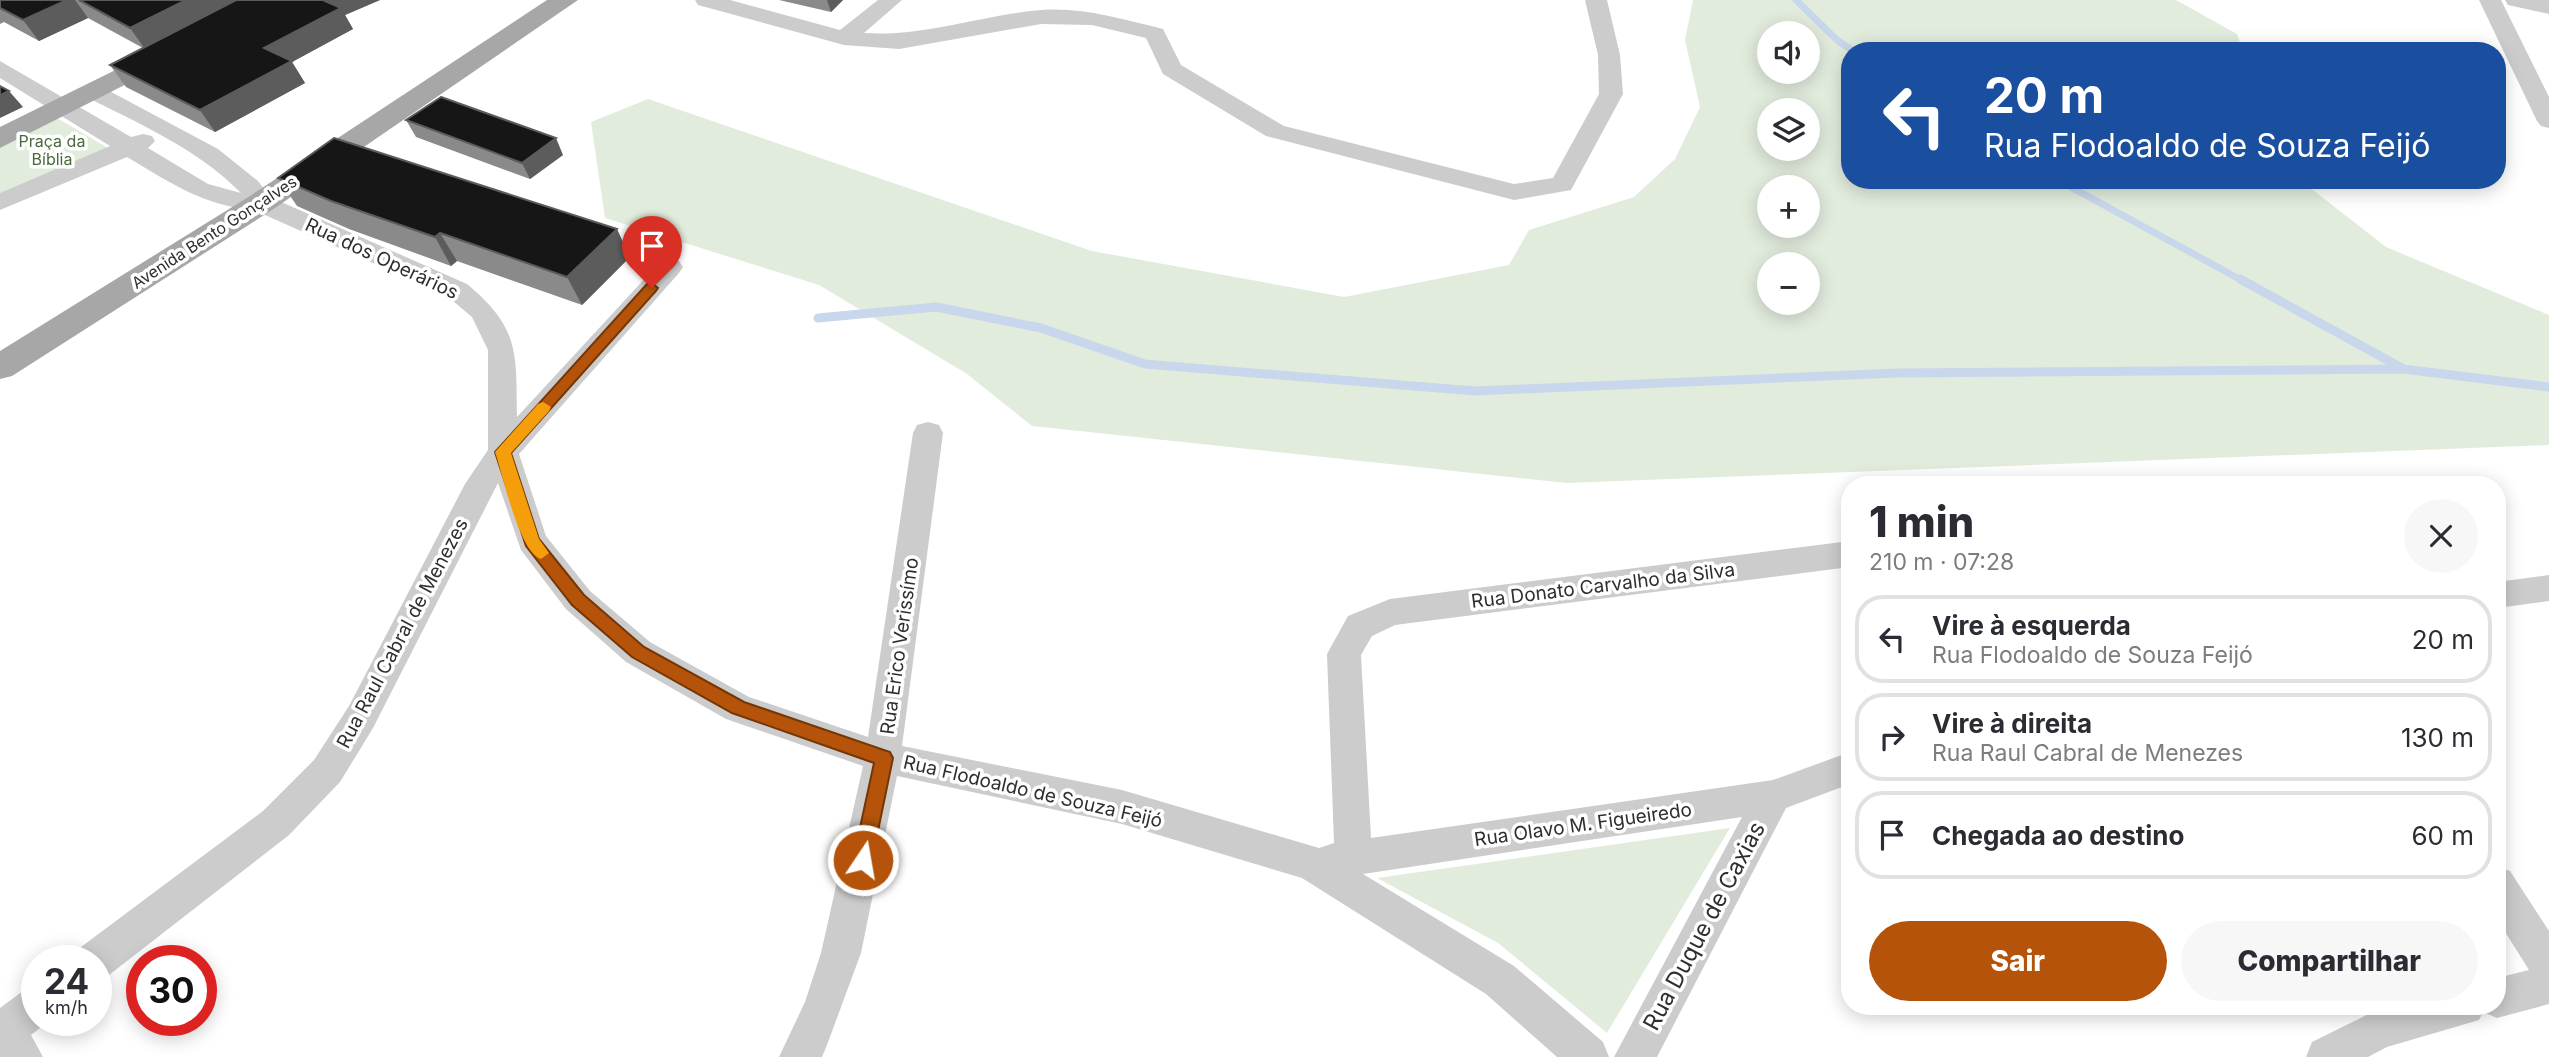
<!DOCTYPE html>
<html lang="pt">
<meta charset="utf-8">
<style>
body{margin:0;font-family:Inter,sans-serif;background:#f7f7f7;color:#2b2b33;height:100vh;display:flex;flex-direction:column;font-size:26px;white-space:nowrap}
*{box-sizing:border-box;margin:0}
p{font-size:23px;color:#7c7c81}
.icon{flex:none;width:38px;height:38px;fill:none;stroke:currentColor;stroke-width:2;stroke-linecap:round;stroke-linejoin:round}
.map{position:relative;flex:1;overflow:hidden}
.sheet{position:absolute;left:1841px;top:476px;width:665px;height:539px;display:flex;flex-direction:column;background:#fff;border-radius:28px;box-shadow:0 4px 18px #0003}
.sheet>*{flex:none}
.hud{position:absolute;left:1841px;top:42px;width:665px;height:147px;border-radius:28px;box-shadow:0 4px 18px #0003;background:#1a4fa0;color:#fff;overflow:hidden}
.controls{position:absolute;left:1757px;top:21px;display:grid;gap:14px}
.controls a{display:grid;place-items:center;width:63px;height:63px;border-radius:50%;background:#fff;box-shadow:0 4px 18px #0003;font-size:35px}
.speed{position:absolute;left:21px;top:945px;display:flex;gap:14px;font-size:35px;font-weight:700;text-align:center}
.speed>*{display:grid;place-content:center;width:91px;height:91px;border-radius:50%;background:#fff;box-shadow:0 4px 18px #0003;line-height:1}
.speed small{font-size:18px;font-weight:400}
.speed .limit{border:10px solid #d22;background:#fff;color:#111}
.pin{position:absolute;display:grid;place-items:center;width:60px;height:60px;color:#fff;margin:-72px -30px;border-radius:50% 50% 50% 0;rotate:-45deg;box-shadow:0 0 7px #0007}
.pin .icon{rotate:45deg}
.me{position:absolute;width:77px;margin:-38px;rotate:12deg;stroke-linejoin:round;filter:drop-shadow(0 0 5px #0008)}
.turn{display:flex;align-items:center;gap:24px;height:147px;padding:0 28px;font-size:32px}
.turn .icon{width:91px;height:91px;stroke-width:2.5}
.turn b{display:block;font-size:49px;line-height:60px}
.round{display:grid;place-items:center;flex:none;width:74px;height:74px;border-radius:37px;background:#f7f7f7}
.overview{display:flex;align-items:center;justify-content:space-between;height:119px;padding:0 28px}
h1{font-size:42px;font-weight:800;line-height:52px}
.action{display:flex;gap:14px;margin-top:auto;padding:14px 28px}
.action a{flex:1;height:80px;border-radius:42px;background:#b45309;color:#fff;font-size:28px;font-weight:800;line-height:80px;text-align:center}
.action a+a{background:#f7f7f7;color:#2b2b33}
ul{padding:0;list-style:none}
li{display:flex;align-items:center;gap:21px;height:88px;margin:0 14px 10px;padding:0 14px;border:4px solid #e1e1e2;border-radius:28px}
li div{flex:1}
li b{display:block;font-size:26px}
li em{font-style:normal}
.map>svg:first-child{display:block}
</style>
<div class="map">
<svg width="2549" height="1057" viewBox="0 0 2549 1057">
<rect width="100%" height="100%" fill="#fff"/>
<g fill="#e2ecdd" fill-rule="evenodd">
<path d="M 1693,0 L 2176,0 L 2237,34 L 2243,51 L 1850,51 L 1850,180 L 2300,180 L 2386,247 L 2549,315 L 2549,445 L 1567,483 L 1032,426 L 967,374 L 819,285 L 605,218 L 591,122 L 648,99 L 1092,251 L 1344,297 L 1509,265 L 1529,230 L 1634,197 L 1675,159 L 1700,107 L 1685,40 ZM 1769,33 L 1808,33 L 1808,72 L 1769,72 ZM 1769,110 L 1808,110 L 1808,149 L 1769,149 ZM 1769,187 L 1808,187 L 1808,226 L 1769,226 ZM 1769,264 L 1808,264 L 1808,303 L 1769,303 Z"/>
<path d="M 57,118 L 115,152 L 0,199 L 0,147 Z"/>
<path d="M 1730,828 L 1607,1033 L 1498,943 L 1377,878 Z"/>
</g>
<g fill="none" stroke-linecap="round" stroke-linejoin="round">
<g stroke="#c9d7ec" stroke-width="7">
<path d="M 1796,0 L 1837,40 L 1853,51"/>
<path d="M 2058,180 L 2243,281"/>
</g>
<g stroke="#c9d7ec" stroke-width="9">
<path d="M 2240,279 L 2402,368"/>
<path d="M 818,318 L 936,307 L 1041,328 L 1145,364 L 1475,391 L 1898,373 L 2403,369 L 2549,387"/>
</g>
<g fill="#ccc" fill-rule="evenodd">
<path d="M 695,0 L 730,0 L 840,30 L 878,0 L 902,0 L 864,33 C 925,37 981,15 1041,10 C 1083,7 1122,19 1163,29 L 1181,65 L 1284,126 L 1514,184 L 1553,178 L 1599,94 L 1598,55 L 1585,0 L 1607,0 L 1620,55 L 1623,94 L 1571,190 L 1514,200 L 1266,136 L 1163,74 L 1146,38 L 1092,25 L 1041,24 L 899,49 L 844,45 L 698,5 Z"/>
<path d="M 2479,0 L 2501,0 L 2549,97 L 2549,128 L 2541,126 L 2537,121 Z"/>
<path d="M 2505,0 L 2549,0 L 2549,14 L 2508,5 Z"/>
<path d="M 0,61 L 131,137 L 143,134 L 152,136 L 155,141 L 148,148 L 208,184 L 241,193 C 198,149 138,123 84,96 L 80,91 L 84,86 L 100,86 L 218,149 L 258,181 L 270,197 L 467,284 C 520,328 516,352 517,417 L 661,261 L 670,258 L 679,261 L 683,267 L 679,273 L 519,454 L 546,536 L 590,591 L 650,642 L 749,697 L 868,737 L 913,433 L 917,425 L 928,422 L 939,425 L 943,433 L 902,746 L 1122,790 L 1319,848 L 1334,843 L 1327,654 L 1348,616 L 1390,599 L 1850,541 L 1850,567 L 1395,625 L 1372,636 L 1361,655 L 1371,838 L 1773,780 L 1850,752 L 1850,784 L 1786,808 L 1657,1057 L 1614,1057 L 1742,817 L 1363,874 L 1514,966 L 1603,1042 L 1609,1057 L 1557,1057 L 1486,994 L 1302,878 L 1122,824 L 897,776 L 861,953 L 827,1045 L 822,1057 L 779,1057 L 805,1002 L 821,953 L 863,766 L 726,719 L 626,662 L 566,609 L 521,550 L 498,483 L 373,728 L 340,782 L 289,835 L 109,975 L 96,980 L 96,961 L 75,961 L 81,947 L 263,811 L 314,760 L 349,706 L 465,484 L 488,450 L 488,350 L 472,317 L 447,296 L 256,211 C 203,205 172,184 127,157 L 0,210 L 0,193 L 110,146 L 0,78 Z"/>
<path d="M 2549,575 L 2549,601 L 2497,608 L 2497,582 Z"/>
<path d="M 2497,866 L 2510,871 L 2549,931 L 2549,1004 L 2497,1018 L 2483,1012 L 2479,1020 L 2387,1047 L 2368,1057 L 2306,1057 L 2312,1042 L 2385,1006 L 2497,1006 L 2497,978 L 2529,970 L 2497,919 Z"/>
<path d="M 37,985 L 37,1020 L 50,1020 L 31,1035 L 43,1057 L 0,1057 L 0,1008 L 23,991 Z"/>
</g>
<g fill="#a7a7a7" fill-rule="evenodd">
<path d="M 547,0 L 578,0 L 272,210 L 12,376 L 0,379 L 0,351 L 250,196 Z"/>
<path d="M 164,46 L 174,48 L 178,54 L 174,60 L 0,148 L 0,127 Z"/>
</g>
</g>
<g fill="#8a8a8a">
<path d="M 0,0 L 380,0 L 345,15 L 353,29 L 292,62 L 305,83 L 215,132 L 126,87 L 110,65 L 143,48 L 88,18 L 39,41 L 4,22 L 0,24 Z"/>
<path d="M 779,0 L 843,0 L 831,12 Z"/>
<path d="M 406,120 L 563,155 L 530,179 L 416,137 Z"/>
<path d="M 278,178 L 630,257 L 582,305 L 457,261 L 451,266 L 349,229 L 297,206 Z"/>
</g>
<g fill="#5c5c5c">
<path d="M 67,0 L 75,0 L 88,18 L 39,41 L 23,20 Z"/>
<path d="M 186,0 L 239,0 L 145,49 L 130,28 Z"/>
<path d="M 321,0 L 380,0 L 345,15 L 353,29 L 292,62 L 305,83 L 215,132 L 200,110 L 264,48 Z"/>
<path d="M 827,0 L 843,0 L 831,12 Z"/>
<path d="M 9,91 L 23,107 L 0,118 L 0,95 Z"/>
<path d="M 556,138 L 563,155 L 530,179 L 522,163 Z"/>
<path d="M 617,229 L 630,257 L 582,305 L 567,277 Z"/>
<path d="M 440,233 L 457,261 L 451,266 L 435,237 Z"/>
</g>
<g fill="#161616" stroke="#5c5c5c" stroke-width="2">
<path d="M 0,0 L 67,0 L 23,20 L 0,8 Z"/>
<path d="M 79,0 L 186,0 L 130,28 Z"/>
<path d="M 236,0 L 323,0 L 341,8 L 264,48 L 292,61 L 200,110 L 110,65 Z"/>
<path d="M 0,86 L 9,91 L 0,95 Z"/>
<path d="M 441,97 L 556,138 L 522,163 L 406,120 Z"/>
<path d="M 334,138 L 617,229 L 567,277 L 440,233 L 435,237 L 331,201 L 278,178 Z"/>
</g>
<path fill="#b45309" stroke="#753606" stroke-width="2" d="M 652,283 L 658,288 L 656,291 L 511,453 L 539,539 L 584,595 L 644,647 L 744,702 L 890,752 L 893,758 L 872,860 L 869,866 L 863,869 L 856,866 L 853,860 L 874,763 L 732,713 L 632,657 L 572,605 L 526,546 L 495,452 L 647,284 Z"/>
<path fill="#f59e0b" d="M 543,402 L 551,407 L 549,411 L 511,453 L 539,539 L 549,553 L 541,559 C 519,552 503,475 495,452 L 538,404 Z"/>
<g text-anchor="middle" stroke-width="7" stroke-linejoin="round" paint-order="stroke">
<g font-size="16" fill="#486b3c" stroke="#fff">
<text x="52" y="147">Praça da<tspan x="52" dy="18">Bíblia</tspan></text>
</g>
<g font-size="16" fill="#2f2f2f" stroke="#fff">
<text transform="translate(214 232) rotate(-33)" y="6">Avenida Bento Gonçalves</text>
</g>
<g font-size="19" fill="#2f2f2f" stroke="#fff">
<text transform="translate(382 258) rotate(25)" y="7">Rua dos Operários</text>
<text transform="translate(1603 585) rotate(-7)" y="7">Rua Donato Carvalho da Silva</text>
<text transform="translate(402 633) rotate(-62)" y="7">Rua Raul Cabral de Menezes</text>
<text transform="translate(899 646) rotate(-82)" y="7">Rua Erico Verissímo</text>
<text transform="translate(1033 791) rotate(13)" y="7">Rua Flodoaldo de Souza Feijó</text>
<text transform="translate(1583 824) rotate(-8)" y="7">Rua Olavo M. Figueiredo</text>
</g>
<g font-size="23" fill="#2f2f2f" stroke="#fff">
<text transform="translate(1704 926) rotate(-62)" y="8">Rua Duque de Caxias</text>
</g>
</g>
</svg>
<div class="controls">
<a><svg class="icon" aria-label="sound" viewBox="0 0 24 24"><path d="M4 9h4l5-4v14l-5-4H4zM17 9q2 3 0 6"/></svg></a>
<a><svg class="icon" aria-label="layers" viewBox="0 0 24 24"><path d="M12 4l9 5-9 5-9-5zM3 14l9 5 9-5"/></svg></a>
<a>+</a>
<a>−</a>
</div>
<div class="speed"><div>24<small>km/h</small></div><div class="limit">30</div></div>
<div class="pin" style="left:652px;top:288px;background:#d93025"><svg class="icon" aria-label="arrive" viewBox="0 0 24 24"><path d="M6 21V4h12l-3 4 3 4H6"/></svg></div>
<svg class="me" style="left:863px;top:860px" viewBox="-20 -20 40 40"><circle r="17" fill="#b45309" stroke="#fff" stroke-width="3"/><path d="M0-11L8 9 0 5-8 9z" fill="#fff"/></svg>
<div class="hud">
<div class="turn"><svg class="icon" aria-label="left" viewBox="0 0 24 24"><path d="M17 20v-9H6M10 6l-5 5 5 5"/></svg><div><b>20 m</b>Rua Flodoaldo de Souza Feijó</div></div>
</div>
<section class="sheet">
<div class="overview"><div><h1>1 min</h1><p>210 m · 07:28</p></div><a class="round"><svg class="icon" aria-label="close" viewBox="0 0 24 24"><path d="M6 6l12 12M18 6L6 18"/></svg></a></div>
<ul>
<li><svg class="icon" aria-label="left" viewBox="0 0 24 24"><path d="M17 20v-9H6M10 6l-5 5 5 5"/></svg><div><b>Vire à esquerda</b><p>Rua Flodoaldo de Souza Feijó</p></div><em>20 m</em></li>
<li><svg class="icon" aria-label="right" viewBox="0 0 24 24"><path d="M7 20v-9h11M14 6l5 5-5 5"/></svg><div><b>Vire à direita</b><p>Rua Raul Cabral de Menezes</p></div><em>130 m</em></li>
<li><svg class="icon" aria-label="arrive" viewBox="0 0 24 24"><path d="M6 21V4h12l-3 4 3 4H6"/></svg><div><b>Chegada ao destino</b></div><em>60 m</em></li>
</ul>
<div class="action"><a>Sair</a><a>Compartilhar</a></div>
</section>
</div>
